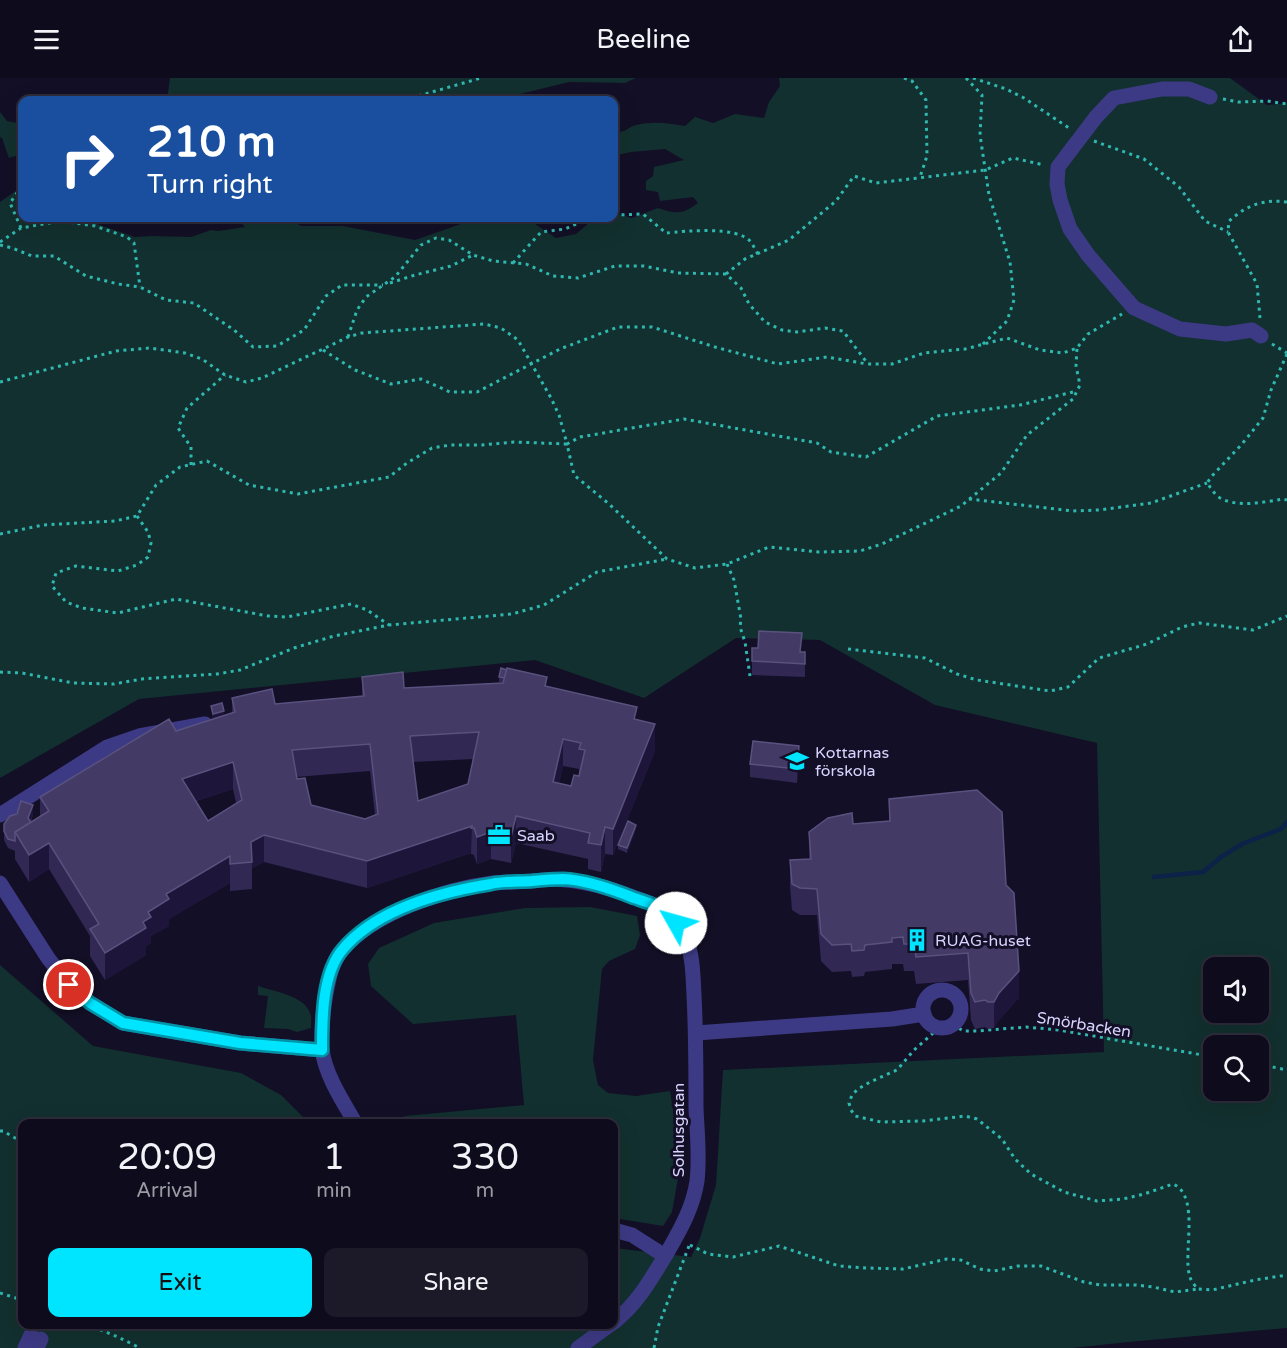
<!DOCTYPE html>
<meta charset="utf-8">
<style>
body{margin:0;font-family:"Varela Round",sans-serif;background:#1c1929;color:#f1f3f6;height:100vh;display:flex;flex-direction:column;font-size:22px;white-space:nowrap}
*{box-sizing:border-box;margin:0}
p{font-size:20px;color:#9b9ba3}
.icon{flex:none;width:33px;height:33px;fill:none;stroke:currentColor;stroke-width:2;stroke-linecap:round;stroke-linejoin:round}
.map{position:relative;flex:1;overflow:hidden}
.details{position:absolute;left:18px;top:1041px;width:600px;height:210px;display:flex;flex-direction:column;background:#0e0b1c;border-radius:12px;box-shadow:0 6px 24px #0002,0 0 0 2px #2e2b3b}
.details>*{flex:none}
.banner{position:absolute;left:18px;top:18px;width:600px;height:126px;border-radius:12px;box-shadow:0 6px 24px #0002,0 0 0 2px #2e2b3b;background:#1a4fa0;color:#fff;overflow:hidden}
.fabs{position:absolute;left:1203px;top:879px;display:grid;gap:12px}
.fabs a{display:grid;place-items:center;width:66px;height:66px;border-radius:12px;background:#0e0b1c;box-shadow:0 6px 24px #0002,0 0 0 2px #2e2b3b;font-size:30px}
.pin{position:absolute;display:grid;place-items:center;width:51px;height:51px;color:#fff;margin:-26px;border:3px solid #fff;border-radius:50%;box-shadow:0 2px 6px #0007}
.me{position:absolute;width:66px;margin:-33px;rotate:308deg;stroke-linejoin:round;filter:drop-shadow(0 0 4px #0008)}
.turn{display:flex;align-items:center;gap:21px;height:126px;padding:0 30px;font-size:27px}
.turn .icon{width:78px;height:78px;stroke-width:2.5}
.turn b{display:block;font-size:42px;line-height:51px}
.eta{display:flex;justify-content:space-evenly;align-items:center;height:102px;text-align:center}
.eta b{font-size:36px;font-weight:600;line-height:42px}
.action{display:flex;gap:12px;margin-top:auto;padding:12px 30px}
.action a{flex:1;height:69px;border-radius:12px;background:#00e5ff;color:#111;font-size:24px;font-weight:600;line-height:69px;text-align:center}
.action a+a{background:#1c1929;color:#f1f3f6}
header{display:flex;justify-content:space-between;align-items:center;height:78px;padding:0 30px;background:#0e0b1c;font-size:27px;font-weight:600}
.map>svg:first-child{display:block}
</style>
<header><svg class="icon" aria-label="menu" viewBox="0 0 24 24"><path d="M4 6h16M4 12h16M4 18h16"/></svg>Beeline<svg class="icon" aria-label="share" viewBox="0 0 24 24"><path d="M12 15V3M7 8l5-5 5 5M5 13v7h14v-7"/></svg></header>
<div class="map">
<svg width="1287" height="1270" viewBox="0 0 1287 1270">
<rect width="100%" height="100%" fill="#130f26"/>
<g fill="#12302f" fill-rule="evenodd">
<path d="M 170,0 L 636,0 L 625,5 L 569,4 L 496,22 L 167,22 Z"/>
<path d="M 779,0 L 1230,0 L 1267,27 L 1287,25 L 1287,1250 L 1128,1264 L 1072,1270 L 0,1270 L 0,887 L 93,968 L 241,995 L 281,1017 L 309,1045 L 22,1046 L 22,1246 L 614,1246 L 614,1170 L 691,1179 L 700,1160 L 716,1107 L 723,992 L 1104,974 L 1097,665 L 935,627 L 820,562 L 736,560 L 644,620 L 535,582 L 139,621 L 0,700 L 0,124 L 17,112 L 22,112 L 22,129 L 18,133 L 25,142 L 40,142 L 43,140 L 72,140 L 88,143 L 135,159 L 151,158 L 191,159 L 211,152 L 218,153 L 245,149 L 238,140 L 265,140 L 273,145 L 286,141 L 302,148 L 343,148 L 415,162 L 478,140 L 520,140 L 529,142 L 556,160 L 576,156 L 589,145 L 600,140 L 614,140 L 614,135 L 632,140 L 658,130 C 675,136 682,137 698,125 L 693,119 L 660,123 L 658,114 L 646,112 L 646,103 L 653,98 L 654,89 L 684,82 L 665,71 L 631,74 L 614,78 L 614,53 C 627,56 625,50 636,47 C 653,43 668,45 685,48 L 695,39 L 713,45 L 735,36 L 764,40 L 769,24 L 780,8 ZM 1214,890 L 1258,890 L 1258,934 L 1214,934 ZM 1214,968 L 1258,968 L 1258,1012 L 1214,1012 Z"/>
<path d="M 0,34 L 7,43 L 22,46 L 22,76 L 9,80 L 2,60 L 0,59 Z"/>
<path d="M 590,829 L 637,838 L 640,857 L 635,871 L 609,883 L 602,891 L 593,982 L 598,1007 L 608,1015 L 636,1018 L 670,1013 L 681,1083 L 672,1134 L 663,1148 L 614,1140 L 614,1046 L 391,1045 L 405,1038 L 524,1027 L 516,937 L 413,946 L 371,908 L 368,886 L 379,870 L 434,845 L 525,830 Z"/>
<path d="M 258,908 C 273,913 305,918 310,935 C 312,939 311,945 311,950 L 297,954 L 288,951 L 264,950 L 268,918 L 258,917 Z"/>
</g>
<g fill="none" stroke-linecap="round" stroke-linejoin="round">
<path stroke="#0c2248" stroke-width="4.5" d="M 1154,799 L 1203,794 L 1221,779 L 1242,766 L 1281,751 L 1287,744"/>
<g stroke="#2fb8b0" stroke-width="3" stroke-dasharray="3 4.5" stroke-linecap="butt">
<path d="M 904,0 L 912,3 L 926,22 L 927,78 L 920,99"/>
<path d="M 966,0 L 982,17 L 980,57 L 989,117 L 1010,184 L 1014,222 L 1007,243 L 982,267"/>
<path d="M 973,0 L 1006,11 L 1024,20 L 1069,50"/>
<path d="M 1223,21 L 1238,24 L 1267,23 L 1287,26"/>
<path d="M 404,22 L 481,0"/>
<path d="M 1094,63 L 1144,81 L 1179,109 L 1205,143 L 1228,154"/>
<path d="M 614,137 L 643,136 L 666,155 C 686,153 736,148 750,163 C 753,166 755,172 758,176"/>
<path d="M 21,150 L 10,125 L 22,108"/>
<path d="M 0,164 L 21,150 L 61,143 L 95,148 L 127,159 L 134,165 L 140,209"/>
<path d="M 0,167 L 12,170 L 32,178 L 54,178 L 86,198 L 118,206 L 140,209 L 166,222 L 194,225 L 234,252 L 253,269 L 277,268 L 304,252 L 326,218 L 342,207 L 383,207"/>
<path d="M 513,185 L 541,154 L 565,151 L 590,140"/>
<path d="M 726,196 L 745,181 L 789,162 L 836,123 L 854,98 L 876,105 L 985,92 L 1013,80 L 1044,87"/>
<path d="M 390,205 L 415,197 L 451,188 L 473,177"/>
<path d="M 1260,240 L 1257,206 L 1228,154 L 1229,143 C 1247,127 1263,121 1287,124"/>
<path d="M 348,259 L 357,232 L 366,219 L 395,199 L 421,167 L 436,160 L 449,162 L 473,177 L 493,183 L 526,186 L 553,198 L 578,200 L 615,188 L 644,188 L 678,195 L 726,196 L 741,210 L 749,226 L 765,244 L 782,252 L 797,254 L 825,250 L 843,253 L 868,286 L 892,286 L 924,275 L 965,271 L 1007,260 L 1040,272 L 1063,275 L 1077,270 L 1088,256 L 1122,236"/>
<path d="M 1272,266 L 1287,275"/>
<path d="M 323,272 L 355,292 L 391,306 L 421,301 L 450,314 L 477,314 L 560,271 L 618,249 L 652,249 L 715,269 L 778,286 L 827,279 L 867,286"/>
<path d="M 1287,276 L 1271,312 L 1263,340 L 1242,366 L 1212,398 L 1207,405 C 1211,410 1214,416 1220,420 C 1238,430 1264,424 1283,421 L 1287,422"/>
<path d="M 0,304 L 116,273 L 150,270 L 185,275 L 202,281 L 225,297 L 246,304 L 262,300 L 348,259 L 362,255 L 484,246 L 501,250 L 518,262 L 551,320 L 559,337 L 567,366 L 580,359 L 684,341 L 817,365 L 831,374 L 866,379 L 937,338 L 1020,327 L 1077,313"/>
<path d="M 191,387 L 191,369 L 178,350 L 187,330 L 225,297"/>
<path d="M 969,421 L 1073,433 L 1099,432 L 1151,425 L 1207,405"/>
<path d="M 137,438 L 148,454 L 151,465 L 148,479 L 137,487 L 118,493 L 76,488 L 56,495 L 52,508 L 66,524 L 82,530 L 118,535 L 176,521 L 268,538 L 287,539 L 351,526 L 367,532 L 389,547"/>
<path d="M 0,456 L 43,447 L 115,443 L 137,438 L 156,407 L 180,389 L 207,383 L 249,407 L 298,416 L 389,399 L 407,385 L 432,370 L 451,367 L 482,367 L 514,364 L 567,366 L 574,397 L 609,426 L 667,481 L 695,490 L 727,486 L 769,469 L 819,474 L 860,473 L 882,466 L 961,428 L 1001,395 L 1027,357 L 1073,321 L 1080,307 L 1076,288 L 1077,270"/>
<path d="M 727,486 L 734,502 L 741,541 L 740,549 L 745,564 L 750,598"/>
<path d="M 848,571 L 925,580 L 957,596 L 977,602 L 1050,613 L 1068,609 L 1099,580 L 1147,566 L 1182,549 L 1199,545 L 1253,552 L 1287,538"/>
<path d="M 0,594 L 22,595 L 73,605 L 114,606 L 142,601 L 217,596 L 240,592 L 294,570 L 334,558 L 389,547 L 512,536 L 544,527 L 597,494 L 667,481"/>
<path d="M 953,946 L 963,953 L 977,953 L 1026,949 L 1059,952 L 1214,979"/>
<path d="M 939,950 L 914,972 L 897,992 L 870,1004 L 858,1011 L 852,1017 L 849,1025 L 851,1032 L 855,1038 L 881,1044 L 923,1043 L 965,1038 L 977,1041 L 1002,1061 L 1015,1081 L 1031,1096 L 1064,1114 L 1097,1123 L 1123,1121 L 1144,1116 L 1173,1106 C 1201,1118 1182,1176 1190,1199 C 1191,1203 1195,1208 1198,1211 L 1212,1212 L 1255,1202 L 1287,1197"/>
<path d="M 1258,986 L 1287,992"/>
<path d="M 0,1053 L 3,1053 L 22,1064"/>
<path d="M 690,1167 L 708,1176 L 733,1179 L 779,1168 L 839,1188 L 866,1190 L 903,1191 L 947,1181 L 961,1182 L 980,1191 L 994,1193 L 1018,1188 L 1041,1188 L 1084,1204 L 1100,1207 L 1136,1207 L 1153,1209 L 1175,1214 L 1198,1211"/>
<path d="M 0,1215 L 22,1222"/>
<path d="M 86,1246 L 118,1259 L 140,1270"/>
<path d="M 654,1270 L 658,1249 L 689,1168"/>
</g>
<g stroke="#3d3a85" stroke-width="15">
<path d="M 1210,19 L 1189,11 L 1162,11 L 1114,20 L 1096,39 L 1058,89 L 1057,106 L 1060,122 L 1070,151 L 1088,177 L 1134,230 L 1180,251 L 1226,256 L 1252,252 L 1261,258"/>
<path d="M 0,737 L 107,669 L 139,658 L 205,646"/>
<path d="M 0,805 L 48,880 L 69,907 L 90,925 L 123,945 L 240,965 L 322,972"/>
<circle cx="942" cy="931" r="19"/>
<path d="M 696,955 L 892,941 L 924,936"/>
<path d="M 356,1046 C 343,1024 324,995 322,970 C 321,952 323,933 326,916 C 329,900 332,883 343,871 C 375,834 446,811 493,805 C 506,804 519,804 532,803 C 543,802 555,800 566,802 C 589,804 612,811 633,819 C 643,823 655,826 665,832 C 672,837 681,851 685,859 C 693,876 693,898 694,917 C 696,955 696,992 696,1030 C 697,1054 700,1079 697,1103 C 693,1130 680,1152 667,1175 C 651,1201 638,1225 614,1244"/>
<path d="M 614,1152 L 632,1157 L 665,1178"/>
<path d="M 25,1270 L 31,1257"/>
<path d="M 37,1270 L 41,1261"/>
<path d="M 578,1270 L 611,1246"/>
</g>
</g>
<g fill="#312854" fill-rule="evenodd">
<path d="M 752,570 L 805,574 L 805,599 L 752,597 Z"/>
<path d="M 362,599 L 404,610 L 503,605 L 499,604 L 499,599 L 547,608 L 637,642 L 655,673 L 613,777 L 605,776 L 601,794 L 588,791 L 588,781 L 516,765 L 511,785 L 491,781 L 477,786 L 474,777 L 471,776 L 471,775 L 367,810 L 264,784 L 252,790 L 252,811 L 230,813 L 230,805 L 169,841 L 169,848 L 151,858 L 151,865 L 146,868 L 146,877 L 105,902 L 90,878 L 90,858 L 49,791 L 29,804 L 15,781 L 15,773 L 8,770 L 4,762 L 4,746 L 33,736 L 31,744 L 40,738 L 40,719 L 213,641 L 211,628 L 224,637 L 232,635 L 232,620 L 275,626 L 362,618 ZM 473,681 L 468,706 L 418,723 L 413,684 ZM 563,688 L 579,691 L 579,698 L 571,708 L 559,705 ZM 370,693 L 375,737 L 365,741 L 311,727 L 297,701 L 296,699 ZM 233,711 L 236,725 L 208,743 L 196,723 Z"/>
<path d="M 799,682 L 797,705 L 750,699 L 750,686 Z"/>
<path d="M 889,721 L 1006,807 L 1019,920 L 999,942 L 994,950 L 988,951 L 985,949 L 975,951 L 971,942 L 968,902 L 916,906 L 914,893 L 904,893 L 903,886 L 892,886 L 892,891 L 865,894 L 864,898 L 852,899 L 851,893 L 832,894 L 821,883 L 817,837 L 800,837 L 792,832 L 790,809 L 790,782 L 809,781 L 809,754 L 853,746 L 889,743 Z"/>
<path d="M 636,751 L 627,775 L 618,771 L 618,767 Z"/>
</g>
<g fill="#1d163a">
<path d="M 224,633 L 224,638 L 213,641 L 213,636 Z"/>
<path d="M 655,646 L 655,673 L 613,777 L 613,751 Z"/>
<path d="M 563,661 L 563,688 L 553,731 L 553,704 Z"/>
<path d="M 799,668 L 799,682 L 797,705 L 797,691 Z"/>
<path d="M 233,684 L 233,711 L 182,727 L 182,701 Z"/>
<path d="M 33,727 L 33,736 L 28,749 L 28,740 Z"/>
<path d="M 516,738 L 516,765 L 511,785 L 511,759 Z"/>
<path d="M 636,747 L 636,751 L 627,775 L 627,770 Z"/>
<path d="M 472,748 L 471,775 L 367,810 L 367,783 Z"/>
<path d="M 605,749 L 605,776 L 601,794 L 601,767 Z"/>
<path d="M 491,754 L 491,781 L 477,786 L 477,759 Z"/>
<path d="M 264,757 L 264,784 L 252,790 L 251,764 Z"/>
<path d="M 49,765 L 49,791 L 29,804 L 29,777 Z"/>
<path d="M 230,778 L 230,805 L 169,841 L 169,848 L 151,858 L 151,865 L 146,868 L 146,877 L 105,902 L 105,875 L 166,816 Z"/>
<path d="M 1019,893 L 1019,920 L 999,942 L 994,950 L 994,924 L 999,915 Z"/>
</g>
<g fill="#433a66" stroke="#5a527e" stroke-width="1.5" fill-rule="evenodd">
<path d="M 759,553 L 802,555 L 800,574 L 805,574 L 805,586 L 752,583 L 752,570 L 758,570 Z"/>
<path d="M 501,590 L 507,592 L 505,600 L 499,599 Z"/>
<path d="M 507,590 L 547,599 L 545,608 L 637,629 L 634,641 L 655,646 L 613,751 L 605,749 L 601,767 L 588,765 L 590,755 L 516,738 L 511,759 L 491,754 L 477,759 L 474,750 L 471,750 L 472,748 L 367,783 L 264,757 L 251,764 L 252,784 L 230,786 L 230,778 L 166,816 L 169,821 L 148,834 L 151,839 L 143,844 L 146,850 L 105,875 L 90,851 L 99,846 L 49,765 L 29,777 L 15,754 L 49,733 L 40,719 L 169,641 L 176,653 L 235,634 L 232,620 L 272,611 L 275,626 L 364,618 L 362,599 L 403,594 L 404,610 L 503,605 ZM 479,654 L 468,706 L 418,723 L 410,658 ZM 563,661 L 581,665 L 579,671 L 585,672 L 579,698 L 574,697 L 571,708 L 553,704 ZM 370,666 L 378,736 L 365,741 L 311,727 L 305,700 L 297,701 L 292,672 ZM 233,684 L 242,722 L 208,743 L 182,701 Z"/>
<path d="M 222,625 L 224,633 L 213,636 L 211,628 Z"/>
<path d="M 753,663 L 799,668 L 797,691 L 750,686 Z"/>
<path d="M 977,712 L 1002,734 L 1006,807 L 1014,815 L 1019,893 L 999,915 L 994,924 L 988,924 L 985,922 L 975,924 L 971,915 L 968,875 L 916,879 L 914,866 L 904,866 L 903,859 L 892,860 L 892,864 L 865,867 L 864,872 L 852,873 L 851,866 L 832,867 L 821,856 L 817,811 L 800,810 L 792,806 L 790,782 L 811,781 L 809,754 L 828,740 L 852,735 L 853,746 L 890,743 L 889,721 Z"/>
<path d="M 21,723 L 33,727 L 28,740 L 31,744 L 15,754 L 15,763 L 8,761 L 4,753 L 4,746 L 10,738 L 17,736 Z"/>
<path d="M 628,743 L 636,747 L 627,770 L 618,767 Z"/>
</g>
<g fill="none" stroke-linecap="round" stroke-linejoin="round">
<g stroke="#0095a6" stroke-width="15">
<path id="route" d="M 69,907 L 90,925 L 123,945 L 240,965 L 322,972 C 322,941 322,895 343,871 C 377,831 441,814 491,806 C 504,803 518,804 532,803 C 542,802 553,801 563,801 C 587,802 612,811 634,820 C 643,823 661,828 667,834 C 670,837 673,841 676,845"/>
</g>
<use href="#route" stroke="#00e5ff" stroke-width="10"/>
</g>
<defs>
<g id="school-bare" transform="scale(1.8)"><path d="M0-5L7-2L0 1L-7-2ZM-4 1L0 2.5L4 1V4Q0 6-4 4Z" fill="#00e5ff" stroke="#130f26" stroke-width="2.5" paint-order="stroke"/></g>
<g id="office-bare" transform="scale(1.8)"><path d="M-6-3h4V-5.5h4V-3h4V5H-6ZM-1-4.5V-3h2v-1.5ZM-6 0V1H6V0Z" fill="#00e5ff" stroke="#130f26" stroke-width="2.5" paint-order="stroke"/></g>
<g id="building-bare" transform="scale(1.8)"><path d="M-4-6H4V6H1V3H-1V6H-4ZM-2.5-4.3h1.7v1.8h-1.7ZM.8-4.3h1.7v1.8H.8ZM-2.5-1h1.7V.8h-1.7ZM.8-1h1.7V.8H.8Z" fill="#00e5ff" stroke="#130f26" stroke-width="2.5" paint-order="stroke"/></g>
</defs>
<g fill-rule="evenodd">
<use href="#school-bare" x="797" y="683"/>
<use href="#office-bare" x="499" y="757"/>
<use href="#building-bare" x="917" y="862"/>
</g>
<g text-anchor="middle" stroke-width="6" stroke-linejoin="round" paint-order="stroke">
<g font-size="16" fill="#d9d4ff" stroke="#130f26" text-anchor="start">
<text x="815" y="680">Kottarnas<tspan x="815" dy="18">förskola</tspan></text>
<text x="517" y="763">Saab</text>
<text x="935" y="868">RUAG-huset</text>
</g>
<g font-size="16" fill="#d9d4ff" stroke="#130f26">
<text transform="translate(1084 946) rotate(9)" y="6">Smörbacken</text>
<text transform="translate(678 1052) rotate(-90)" y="6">Solhusgatan</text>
</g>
</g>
</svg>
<div class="fabs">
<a><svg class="icon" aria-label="sound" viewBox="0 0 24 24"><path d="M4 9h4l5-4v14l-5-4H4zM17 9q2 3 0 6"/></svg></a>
<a><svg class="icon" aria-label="search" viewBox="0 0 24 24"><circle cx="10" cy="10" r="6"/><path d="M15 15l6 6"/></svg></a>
</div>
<div class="pin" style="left:69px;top:907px;background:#d93025"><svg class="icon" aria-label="arrive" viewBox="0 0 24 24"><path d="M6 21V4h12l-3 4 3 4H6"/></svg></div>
<svg class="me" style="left:676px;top:845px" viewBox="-20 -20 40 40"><circle r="19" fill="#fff"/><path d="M0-13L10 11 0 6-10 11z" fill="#00e5ff"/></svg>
<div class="banner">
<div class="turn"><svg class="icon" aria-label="right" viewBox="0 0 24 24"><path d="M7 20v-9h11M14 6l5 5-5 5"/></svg><div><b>210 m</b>Turn right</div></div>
</div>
<section class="details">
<div class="eta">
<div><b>20:09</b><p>Arrival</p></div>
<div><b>1</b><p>min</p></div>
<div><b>330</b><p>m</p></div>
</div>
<div class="action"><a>Exit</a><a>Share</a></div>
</section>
</div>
